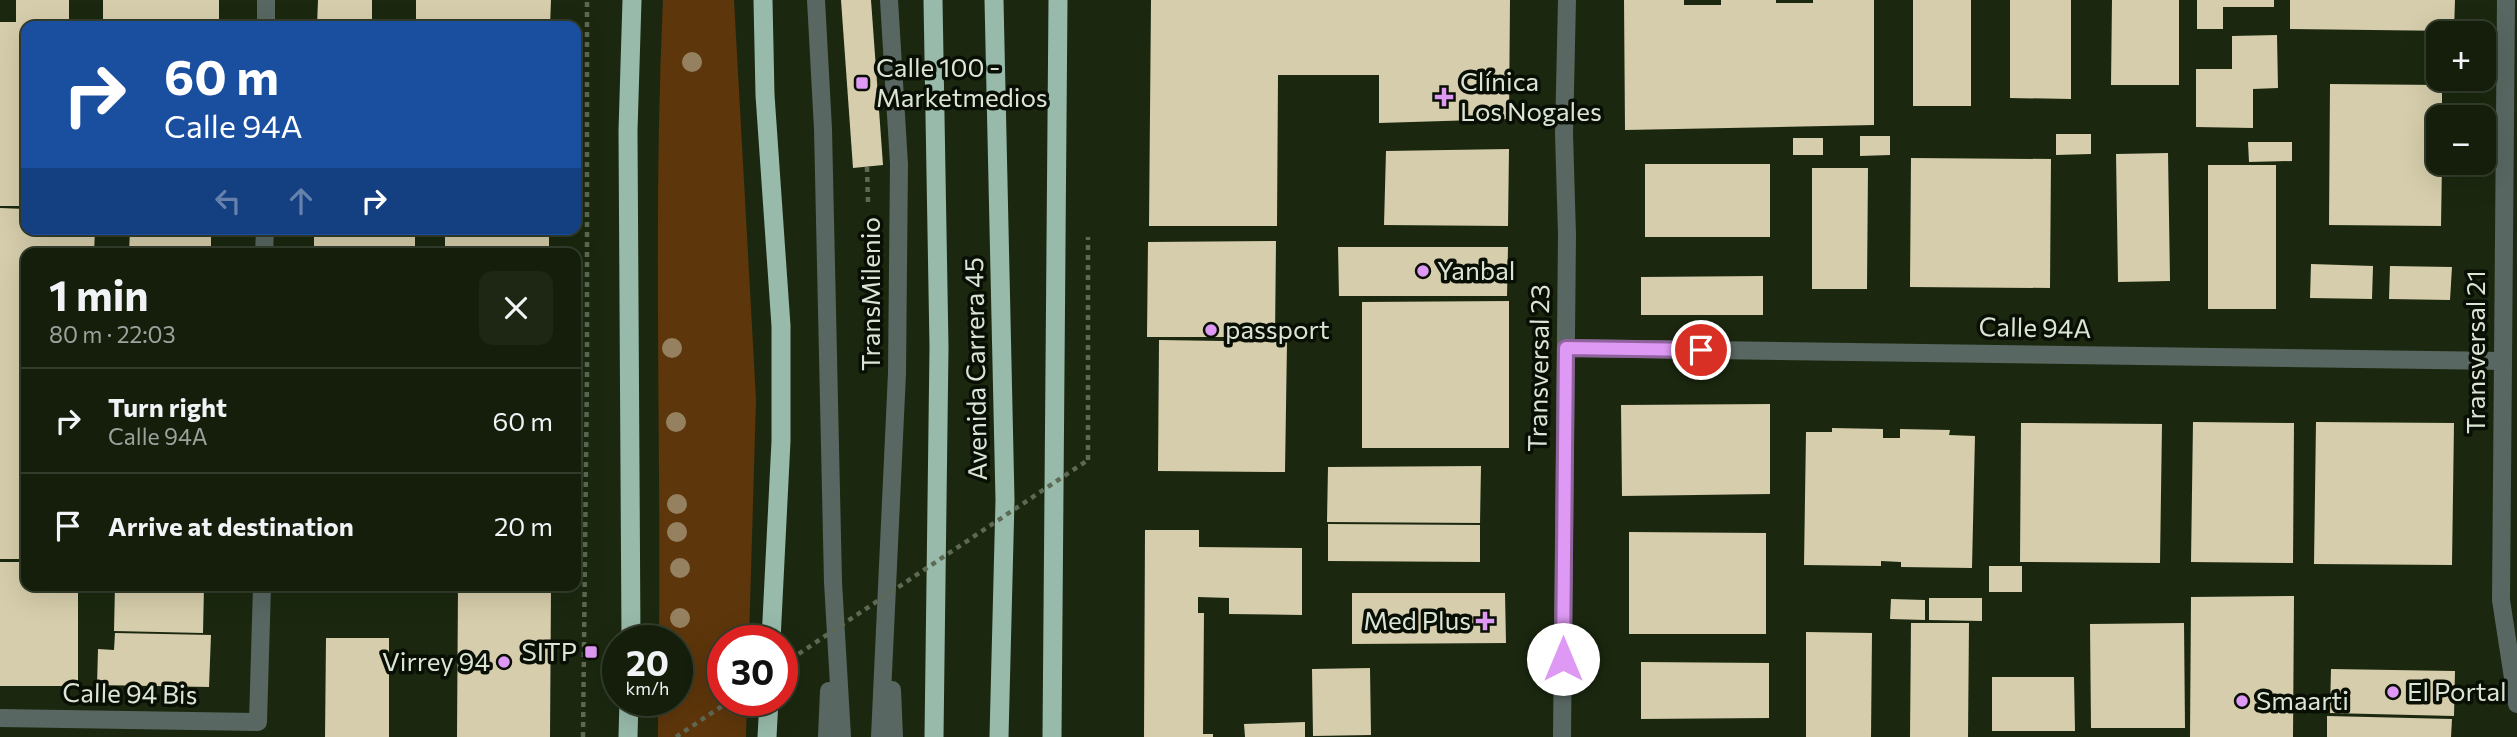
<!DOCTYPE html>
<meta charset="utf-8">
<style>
body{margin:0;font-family:Commissioner,sans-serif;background:#1d2714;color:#f1f3f6;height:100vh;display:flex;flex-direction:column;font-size:26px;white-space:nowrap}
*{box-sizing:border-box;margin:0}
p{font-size:23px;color:#9da29d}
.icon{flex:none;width:38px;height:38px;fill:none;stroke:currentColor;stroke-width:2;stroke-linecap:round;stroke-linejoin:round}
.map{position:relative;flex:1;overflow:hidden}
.details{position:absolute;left:21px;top:248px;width:560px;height:343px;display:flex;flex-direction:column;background:#141e0b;border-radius:14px;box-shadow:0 7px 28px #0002,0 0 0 2px #333c2c}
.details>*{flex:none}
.banner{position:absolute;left:21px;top:21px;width:560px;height:214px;border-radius:14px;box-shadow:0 7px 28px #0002,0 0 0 2px #333c2c;background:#1a4fa0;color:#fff;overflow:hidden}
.buttons{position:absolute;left:2426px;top:21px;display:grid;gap:14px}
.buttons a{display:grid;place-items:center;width:70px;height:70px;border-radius:14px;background:#141e0b;box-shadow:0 7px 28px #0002,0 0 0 2px #333c2c;font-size:35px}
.speed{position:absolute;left:602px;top:625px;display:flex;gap:14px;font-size:35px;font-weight:700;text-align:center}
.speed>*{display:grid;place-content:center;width:91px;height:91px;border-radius:50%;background:#141e0b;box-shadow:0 7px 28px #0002,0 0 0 2px #333c2c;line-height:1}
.speed small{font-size:18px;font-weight:400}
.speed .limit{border:10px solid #d22;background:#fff;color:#111}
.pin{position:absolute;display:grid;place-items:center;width:60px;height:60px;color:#fff;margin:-30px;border:4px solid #fff;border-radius:50%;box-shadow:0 2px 7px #0007}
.me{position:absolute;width:77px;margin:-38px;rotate:0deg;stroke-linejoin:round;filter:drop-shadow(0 0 5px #0008)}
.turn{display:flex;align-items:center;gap:24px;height:147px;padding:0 28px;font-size:32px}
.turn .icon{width:91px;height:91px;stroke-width:2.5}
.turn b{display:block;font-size:49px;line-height:60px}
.lanes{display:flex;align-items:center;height:66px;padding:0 28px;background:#0003;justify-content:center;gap:35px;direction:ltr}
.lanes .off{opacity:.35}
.round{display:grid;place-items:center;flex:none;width:74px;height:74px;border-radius:14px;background:#1d2714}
.overview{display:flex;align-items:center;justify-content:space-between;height:119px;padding:0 28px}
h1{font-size:42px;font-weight:700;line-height:52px}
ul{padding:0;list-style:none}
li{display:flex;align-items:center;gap:21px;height:105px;padding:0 28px;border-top:2px solid #333c2c}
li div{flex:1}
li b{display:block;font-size:26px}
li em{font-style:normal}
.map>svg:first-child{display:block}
</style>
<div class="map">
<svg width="2517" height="737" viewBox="0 0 2517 737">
<rect width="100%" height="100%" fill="#1b280f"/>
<path fill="#5e360b" d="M 663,0 L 734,0 L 756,399 L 749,640 L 723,640 L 723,700 L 747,700 L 746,737 L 658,737 L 658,700 L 677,700 L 677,640 L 659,640 C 661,427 653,213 663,0 Z"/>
<g fill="#d5cdab">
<path d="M 16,0 L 69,0 L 69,22 L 103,22 L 103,0 L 219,0 L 219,26 L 26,26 L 26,206 L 0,206 L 0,22 L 16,22 Z"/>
<path d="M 318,0 L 372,0 L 372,26 L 317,26 Z"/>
<path d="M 416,0 L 551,0 L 550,26 L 416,26 Z"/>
<path d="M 841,0 L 871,0 L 883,165 L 853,168 Z"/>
<path d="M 1151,0 L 1510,0 L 1509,119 L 1379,123 L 1379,75 L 1278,75 L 1277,226 L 1149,226 Z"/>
<path d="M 1624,0 L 1684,0 L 1684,5 L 1721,5 L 1721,0 L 1776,0 L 1776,3 L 1813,3 L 1813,0 L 1874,0 L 1874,125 L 1625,130 Z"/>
<rect x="1913" y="0" width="58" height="106"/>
<path d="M 2010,0 L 2071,0 L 2071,99 L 2010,98 Z"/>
<path d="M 2112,0 L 2179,0 L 2179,85 L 2111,85 Z"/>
<path d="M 2197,0 L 2274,0 L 2274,7 L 2223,7 L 2223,29 L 2197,29 Z"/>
<path d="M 2290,0 L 2455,0 L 2454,31 L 2290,29 Z"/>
<path d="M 2277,35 L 2278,88 L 2253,89 L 2253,128 L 2196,127 L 2196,69 L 2232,69 L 2232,36 Z"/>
<path d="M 2330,84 L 2442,85 L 2442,117 L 2438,117 L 2438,163 L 2442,163 L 2441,226 L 2329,225 Z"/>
<path d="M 2056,134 L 2091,134 L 2091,154 L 2056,155 Z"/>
<path d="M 1860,136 L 1890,136 L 1890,155 L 1860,156 Z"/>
<rect x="1793" y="138" width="30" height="17"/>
<path d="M 2248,142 L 2292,142 L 2292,161 L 2249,162 Z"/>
<path d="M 1509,149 L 1508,226 L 1384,225 L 1386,151 Z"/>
<path d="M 2168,153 L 2170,281 L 2118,282 L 2116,154 Z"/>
<path d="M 1911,158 L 2051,159 L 2050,288 L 1910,287 Z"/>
<rect x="1645" y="164" width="125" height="73"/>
<rect x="2208" y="165" width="68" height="144"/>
<path d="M 1812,168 L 1868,168 L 1867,289 L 1812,289 Z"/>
<path d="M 0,208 L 26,209 L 26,229 L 95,229 L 94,254 L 26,254 L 26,559 L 0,559 Z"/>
<path d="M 130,229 L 211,229 L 211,254 L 129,254 Z"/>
<rect x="314" y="229" width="101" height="25"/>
<rect x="445" y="229" width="104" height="25"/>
<path d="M 1276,241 L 1275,337 L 1147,337 L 1148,242 Z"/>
<path d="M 1338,247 L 1508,247 L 1507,296 L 1339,296 Z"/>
<path d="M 2311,264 L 2373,266 L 2372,299 L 2310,298 Z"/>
<path d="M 2390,266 L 2452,267 L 2450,300 L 2389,299 Z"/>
<path d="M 1763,276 L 1763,315 L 1641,315 L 1641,277 Z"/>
<path d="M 1509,301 L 1509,448 L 1362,448 L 1362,302 Z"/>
<path d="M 1159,340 L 1287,342 L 1285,472 L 1158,471 Z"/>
<path d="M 1770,404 L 1770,494 L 1622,496 L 1621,405 Z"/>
<path d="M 2193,422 L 2294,423 L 2293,563 L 2191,562 Z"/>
<path d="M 2316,422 L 2454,423 L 2452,565 L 2314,564 Z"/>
<path d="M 2021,423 L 2162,424 L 2160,563 L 2020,562 Z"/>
<path d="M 1832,428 L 1883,429 L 1883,438 L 1900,438 L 1900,429 L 1950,430 L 1949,435 L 1975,436 L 1972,568 L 1901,567 L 1901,562 L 1881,561 L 1881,566 L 1804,565 L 1806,432 L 1832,432 Z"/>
<path d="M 1481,466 L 1480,523 L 1327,522 L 1328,467 Z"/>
<path d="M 1328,524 L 1480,525 L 1480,562 L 1328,561 Z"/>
<path d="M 1145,530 L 1199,530 L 1199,547 L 1302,548 L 1302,615 L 1229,614 L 1229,598 L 1198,597 L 1198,613 L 1204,613 L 1203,734 L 1213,734 L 1213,737 L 1144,737 Z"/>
<path d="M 1629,532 L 1766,533 L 1766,634 L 1629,634 Z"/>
<path d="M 0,562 L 26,562 L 26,586 L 78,586 L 78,686 L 0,686 Z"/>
<rect x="1989" y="566" width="33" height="26"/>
<path d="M 115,586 L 204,586 L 203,633 L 114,631 Z"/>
<path d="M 458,586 L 551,586 L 550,737 L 457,737 Z"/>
<path d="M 1352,593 L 1505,593 L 1506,643 L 1352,644 Z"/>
<path d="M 2294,596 L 2293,737 L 2190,737 L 2191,597 Z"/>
<path d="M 1929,598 L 1982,598 L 1982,621 L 1929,620 Z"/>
<path d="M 1891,599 L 1925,600 L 1925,620 L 1890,619 Z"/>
<path d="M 1911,623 L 1969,623 L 1968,737 L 1910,737 Z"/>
<path d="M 2184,623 L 2185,728 L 2091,728 L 2090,624 Z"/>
<path d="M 1806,632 L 1872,633 L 1871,737 L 1806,737 Z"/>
<path d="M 115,633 L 211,635 L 209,687 L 97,685 L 98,649 L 114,650 Z"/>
<path d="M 326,638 L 389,638 L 389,737 L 325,737 Z"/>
<path d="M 1641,662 L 1769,663 L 1769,718 L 1641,719 Z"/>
<path d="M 1370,668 L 1371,735 L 1313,736 L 1312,669 Z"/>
<path d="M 2331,669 L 2455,671 L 2454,716 L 2330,713 Z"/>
<path d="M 1992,677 L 2074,677 L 2075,731 L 1992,731 Z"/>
<path d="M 2327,716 L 2452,719 L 2451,737 L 2327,737 Z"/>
<path d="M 1305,722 L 1305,737 L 1245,737 L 1244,724 Z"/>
</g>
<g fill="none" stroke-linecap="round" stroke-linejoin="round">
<g stroke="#5d6953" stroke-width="4.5" stroke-dasharray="5 5" stroke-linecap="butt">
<path d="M 867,167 L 868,203"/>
<path d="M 1088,460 L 1088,237"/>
<path d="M 583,737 L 587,373 L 587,0"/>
<path d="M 676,737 L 731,700"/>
</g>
<g stroke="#586761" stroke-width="18">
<path d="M 816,0 L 823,129 L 833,582 L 842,737"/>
<path d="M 892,690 L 894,737"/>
<path d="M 827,737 L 829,691"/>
<path d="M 880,737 L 897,373 L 899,164 L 889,0"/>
</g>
<g stroke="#586761" stroke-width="18">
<path d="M 2506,0 L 2501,600 L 2517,704"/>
<path d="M 266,26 L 266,0"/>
<path d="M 264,254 L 265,229"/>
<path d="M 1566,348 L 2503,361"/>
<path d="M 0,718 L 258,722 L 262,586"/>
<path d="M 1562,737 L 1567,235 L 1564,134 L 1567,0"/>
</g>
<g stroke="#97baaa" stroke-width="19">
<path d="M 763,0 L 765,95 L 781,326 L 781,441 L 771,640"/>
<path d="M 933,0 L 939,347 L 934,737"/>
<path d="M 994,0 L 1005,500 L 999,737"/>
<path d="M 631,640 L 628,131 L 632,0"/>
<path d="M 628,737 L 629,700"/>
<path d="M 767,737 L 769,700"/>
<path d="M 1052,737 L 1058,0"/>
</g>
<path stroke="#5d6953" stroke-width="4.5" stroke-dasharray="5 5" stroke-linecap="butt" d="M 782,665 L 1088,460"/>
</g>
<g fill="#95815f">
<circle cx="692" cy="62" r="10"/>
<circle cx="672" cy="348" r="10"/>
<circle cx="676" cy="422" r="10"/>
<circle cx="677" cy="504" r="10"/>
<circle cx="677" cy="532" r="10"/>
<circle cx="680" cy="568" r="10"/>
<circle cx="680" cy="618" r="10"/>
</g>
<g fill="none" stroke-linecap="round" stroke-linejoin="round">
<g stroke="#90639e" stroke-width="18">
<path id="route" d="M 1563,659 L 1566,348 L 1701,350"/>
</g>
<use href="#route" stroke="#dd99f3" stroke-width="12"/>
</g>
<g fill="#dd99f3" stroke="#090f05" stroke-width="2.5">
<rect x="855" y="76" width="14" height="14" rx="3.5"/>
<path d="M1440.5 86.5h7v7h7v7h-7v7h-7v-7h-7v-7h7z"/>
<circle cx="1423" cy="271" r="7"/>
<circle cx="1211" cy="330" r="7"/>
<path d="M1481.5 610.5h7v7h7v7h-7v7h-7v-7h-7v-7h7z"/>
<rect x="584" y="645" width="14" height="14" rx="3.5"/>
<circle cx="504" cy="662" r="7"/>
<circle cx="2393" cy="692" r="7"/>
<circle cx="2242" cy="701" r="7"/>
</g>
<g text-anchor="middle" stroke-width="7" stroke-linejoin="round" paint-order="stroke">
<g font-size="26" fill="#dbe4d5" stroke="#090f05" text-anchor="start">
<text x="876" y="77">Calle 100 -<tspan x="876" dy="30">Marketmedios</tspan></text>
<text x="1460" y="91">Clínica<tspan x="1460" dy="30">Los Nogales</tspan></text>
<text x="1437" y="280">Yanbal</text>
<text x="1225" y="339">passport</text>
<text x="1471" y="630" text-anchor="end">Med Plus</text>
<text x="577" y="661" text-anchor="end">SITP</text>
<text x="490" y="671" text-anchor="end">Virrey 94</text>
<text x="2407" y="701">El Portal</text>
<text x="2256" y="710">Smaarti</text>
</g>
<g font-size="26" fill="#dbe4d5" stroke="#090f05">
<text transform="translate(871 294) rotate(-90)" y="9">TransMilenio</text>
<text transform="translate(2035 328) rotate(1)" y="9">Calle 94A</text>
<text transform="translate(2476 352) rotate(-90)" y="9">Transversal 21</text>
<text transform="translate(1539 368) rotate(-89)" y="9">Transversal 23</text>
<text transform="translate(976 369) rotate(-91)" y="9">Avenida Carrera 45</text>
<text transform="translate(130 694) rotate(1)" y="9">Calle 94 Bis</text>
</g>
</g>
</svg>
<div class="buttons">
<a>+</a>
<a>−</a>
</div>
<div class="speed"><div>20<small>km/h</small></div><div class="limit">30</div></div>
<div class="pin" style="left:1701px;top:350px;background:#d93025"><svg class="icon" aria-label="arrive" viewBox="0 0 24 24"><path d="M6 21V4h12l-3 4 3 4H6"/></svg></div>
<svg class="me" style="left:1563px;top:659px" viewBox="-20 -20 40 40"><circle r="19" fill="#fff"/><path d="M0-13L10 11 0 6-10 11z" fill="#dd99f3"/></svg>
<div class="banner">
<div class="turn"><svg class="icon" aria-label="right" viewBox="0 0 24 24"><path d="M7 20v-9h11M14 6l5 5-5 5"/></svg><div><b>60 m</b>Calle 94A</div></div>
<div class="lanes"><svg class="icon off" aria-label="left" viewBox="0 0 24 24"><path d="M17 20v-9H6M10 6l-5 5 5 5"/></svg><svg class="icon off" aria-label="ahead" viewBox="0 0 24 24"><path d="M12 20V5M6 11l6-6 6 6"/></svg><svg class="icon" aria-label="right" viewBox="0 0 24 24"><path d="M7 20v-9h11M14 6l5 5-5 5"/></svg></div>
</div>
<section class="details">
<div class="overview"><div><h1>1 min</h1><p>80 m · 22:03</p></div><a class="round"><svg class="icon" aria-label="close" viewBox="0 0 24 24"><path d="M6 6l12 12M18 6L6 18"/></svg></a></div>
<ul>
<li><svg class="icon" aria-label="right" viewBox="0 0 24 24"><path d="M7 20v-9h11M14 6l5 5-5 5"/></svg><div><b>Turn right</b><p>Calle 94A</p></div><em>60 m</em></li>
<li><svg class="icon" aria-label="arrive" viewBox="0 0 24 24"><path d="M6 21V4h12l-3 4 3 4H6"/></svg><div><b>Arrive at destination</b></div><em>20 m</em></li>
</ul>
</section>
</div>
